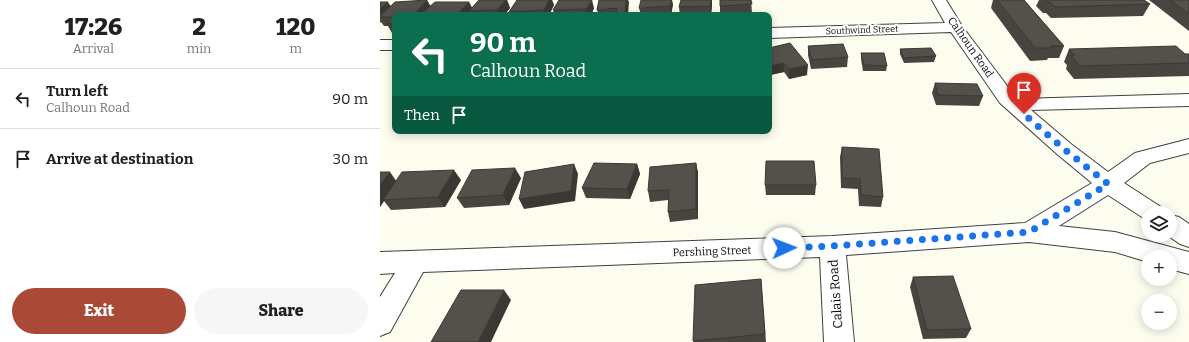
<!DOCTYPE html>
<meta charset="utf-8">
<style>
body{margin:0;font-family:Bitter,serif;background:#f6f6f6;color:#202124;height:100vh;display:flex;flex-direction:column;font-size:15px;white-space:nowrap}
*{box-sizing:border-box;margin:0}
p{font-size:13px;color:#757577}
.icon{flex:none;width:22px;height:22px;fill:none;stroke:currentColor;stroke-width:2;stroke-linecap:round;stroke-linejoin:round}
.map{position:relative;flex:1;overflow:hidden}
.side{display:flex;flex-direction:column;background:#fff;width:380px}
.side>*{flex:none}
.top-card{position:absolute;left:12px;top:12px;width:380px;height:122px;border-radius:8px;box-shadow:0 2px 10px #0003;background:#0b6e4f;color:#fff;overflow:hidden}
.controls{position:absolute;left:761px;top:206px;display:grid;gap:8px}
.controls a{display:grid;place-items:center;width:36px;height:36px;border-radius:50%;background:#fff;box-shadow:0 2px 10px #0003;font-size:20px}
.pin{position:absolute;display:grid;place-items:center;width:34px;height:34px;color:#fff;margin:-41px -17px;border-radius:50% 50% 50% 0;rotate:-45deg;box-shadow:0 0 4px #0007}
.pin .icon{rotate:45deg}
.me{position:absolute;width:44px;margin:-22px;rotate:88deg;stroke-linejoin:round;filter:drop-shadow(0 0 3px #0008)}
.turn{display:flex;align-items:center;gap:14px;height:84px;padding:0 12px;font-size:18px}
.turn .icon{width:52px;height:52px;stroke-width:2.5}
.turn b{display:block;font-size:28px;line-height:34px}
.then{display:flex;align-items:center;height:38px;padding:0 12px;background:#0003;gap:8px;font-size:15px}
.eta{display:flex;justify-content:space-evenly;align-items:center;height:68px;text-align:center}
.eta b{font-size:24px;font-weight:800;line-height:28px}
.button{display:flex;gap:8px;margin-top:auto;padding:8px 12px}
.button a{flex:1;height:46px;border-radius:24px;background:#ab4937;color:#fff;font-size:16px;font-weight:800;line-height:46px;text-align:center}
.button a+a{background:#f6f6f6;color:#202124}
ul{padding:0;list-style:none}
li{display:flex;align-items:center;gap:12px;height:60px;padding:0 12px;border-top:1px solid #e0e0e0}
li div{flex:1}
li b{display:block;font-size:15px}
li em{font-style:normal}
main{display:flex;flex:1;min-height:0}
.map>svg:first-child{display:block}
</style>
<main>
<section class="side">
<div class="eta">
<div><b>17:26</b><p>Arrival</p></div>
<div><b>2</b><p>min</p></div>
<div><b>120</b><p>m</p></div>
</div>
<ul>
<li><svg class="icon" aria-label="left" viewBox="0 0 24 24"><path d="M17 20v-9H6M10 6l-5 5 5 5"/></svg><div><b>Turn left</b><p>Calhoun Road</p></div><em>90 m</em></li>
<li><svg class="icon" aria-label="arrive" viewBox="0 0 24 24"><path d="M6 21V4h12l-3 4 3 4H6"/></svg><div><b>Arrive at destination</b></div><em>30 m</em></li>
</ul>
<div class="button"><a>Exit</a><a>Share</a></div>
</section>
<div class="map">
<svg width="809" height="342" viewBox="0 0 809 342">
<rect width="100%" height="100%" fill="#fdfdef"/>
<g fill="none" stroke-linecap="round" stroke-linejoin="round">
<g stroke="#404040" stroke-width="2">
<g id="minor">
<path d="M 552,0 L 566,0 L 582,26 L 634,95 L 639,99 L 809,94 L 809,106 L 651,110 L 691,144 L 728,172 L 755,153 L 809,139 L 809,153 L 770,163 L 744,183 L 781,207 L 785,213 L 768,213 L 768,220 L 765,219 L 728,195 L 679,226 L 735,232 L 809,252 L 809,274 L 790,269 L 790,257 L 768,257 L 768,262 L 735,252 L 649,242 L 466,255 L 474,342 L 444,342 L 440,257 L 43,272 L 10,332 L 0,336 L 0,297 L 15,273 L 0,274 L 0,252 L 452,236 L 645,223 L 712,183 L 677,154 L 620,103 L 571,32 L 389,38 L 389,28 L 565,23 Z"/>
<rect x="0" y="40" width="15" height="10"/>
<path d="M 790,215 L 799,217 L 809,224 L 809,247 L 800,244 L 787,235 L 790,235 Z"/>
</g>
</g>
<use href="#minor" fill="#fff" fill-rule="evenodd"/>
</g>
<g fill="#484540">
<path d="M 47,0 L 50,6 L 89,2 L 92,8 L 99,0 L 127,0 L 130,8 L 124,15 L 91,15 L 90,13 L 88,15 L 15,15 L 15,33 L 12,33 L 8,26 L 4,26 L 1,22 L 0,23 L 0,2 L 11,6 Z"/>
<path d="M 137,0 L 172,0 L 174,5 L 169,15 L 131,15 L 129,12 Z"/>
<path d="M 219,0 L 248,0 L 248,15 L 219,15 L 217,10 Z"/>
<path d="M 301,0 L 332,0 L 332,5 L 331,15 L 300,15 L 299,7 Z"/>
<path d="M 371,0 L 372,13 L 340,15 L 340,6 Z"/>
<path d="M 613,0 L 644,0 L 684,46 L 679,58 L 668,58 L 667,60 L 650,61 L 611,8 Z"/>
<path d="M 659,0 L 765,0 L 765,1 L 770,4 L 763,16 L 671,18 L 666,13 L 663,13 L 656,6 Z"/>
<path d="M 769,0 L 809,0 L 809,31 Z"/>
<path d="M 293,4 L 291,15 L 261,15 L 259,8 Z"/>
<path d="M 214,8 L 211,15 L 175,15 L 173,10 Z"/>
<path d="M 428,46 L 468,57 L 467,67 L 431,69 L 428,55 Z"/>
<path d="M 389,48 L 427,75 L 409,79 L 404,72 L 390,75 L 389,74 Z"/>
<path d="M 520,49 L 556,56 L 554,62 L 524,63 L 520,54 Z"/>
<path d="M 689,49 L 809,54 L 809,76 L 694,79 L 686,69 L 687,65 L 684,62 Z"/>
<path d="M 481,53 L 507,66 L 506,71 L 483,71 L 481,59 Z"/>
<path d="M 555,83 L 603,96 L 599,106 L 556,105 L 552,93 Z"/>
<path d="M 462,147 L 503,197 L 501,207 L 479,206 L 478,189 L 461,188 L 460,157 Z"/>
<path d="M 316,163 L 318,173 L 318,219 L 290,222 L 288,212 L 288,200 L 270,202 L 268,191 Z"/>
<path d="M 257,164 L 260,174 L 250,199 L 206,198 L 202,188 Z"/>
<path d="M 0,172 L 16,181 L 81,180 L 65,207 L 11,210 L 4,201 L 0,207 Z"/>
<path d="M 141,178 L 129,205 L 84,208 L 77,198 Z"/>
<path d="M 385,185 L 436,185 L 435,195 L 386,195 Z"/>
<path d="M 533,277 L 591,329 L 586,338 L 543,339 L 530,287 Z"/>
<path d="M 381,279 L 386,342 L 314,342 L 313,341 Z"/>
</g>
<g fill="#3b3834">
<path d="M 47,0 L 52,9 L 42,13 L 43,15 L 34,15 Z"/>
<path d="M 126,0 L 127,0 L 130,8 L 124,15 L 119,15 L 117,10 Z"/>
<path d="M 169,0 L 172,0 L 174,5 L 169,15 L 166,15 L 164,10 Z"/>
<path d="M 212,0 L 214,8 L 211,15 L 208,15 L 206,9 Z"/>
<path d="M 246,0 L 248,0 L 249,2 L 248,15 L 245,15 Z"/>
<path d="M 291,0 L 292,0 L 293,4 L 291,15 L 290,6 Z"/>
<path d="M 331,0 L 332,0 L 332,5 L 331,15 L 330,6 Z"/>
<path d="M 8,2 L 13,10 L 0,17 L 0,9 Z"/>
<path d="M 89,2 L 93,10 L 89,11 L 90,13 L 88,15 L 78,15 L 78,13 Z"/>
<path d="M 404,63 L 404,72 L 390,75 L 390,66 Z"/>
<path d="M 428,65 L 427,75 L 409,79 L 409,69 Z"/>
<path d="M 316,163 L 318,173 L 318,219 L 316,209 Z"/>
<path d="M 194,164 L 198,174 L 195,201 L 144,209 L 139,199 Z"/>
<path d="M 257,164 L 260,174 L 250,199 L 247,189 Z"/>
<path d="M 135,168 L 141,178 L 129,205 L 123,195 Z"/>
<path d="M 74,170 L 81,180 L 65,207 L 58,197 Z"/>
<path d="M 10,172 L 17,182 L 3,200 L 4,201 L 0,207 L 0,185 Z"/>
<path d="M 124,290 L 131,300 L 111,342 L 98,342 Z"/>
</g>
<g fill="#54504b" stroke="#3b3834">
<path d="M 47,0 L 34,15 L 15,15 L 15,23 L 6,24 L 13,17 L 0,17 L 0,16 L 15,2 Z"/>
<path d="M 99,0 L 126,0 L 117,10 L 89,11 Z"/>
<path d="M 137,0 L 169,0 L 164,10 L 129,12 Z"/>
<path d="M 179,0 L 212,0 L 206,9 L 173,10 Z"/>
<path d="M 219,0 L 246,0 L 245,15 L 236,15 L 237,8 L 217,10 Z"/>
<path d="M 261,0 L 291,0 L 290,6 L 259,8 Z"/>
<path d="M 301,0 L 331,0 L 330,6 L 299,7 Z"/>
<path d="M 340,0 L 371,0 L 372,4 L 340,6 Z"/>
<path d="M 617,0 L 644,0 L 684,46 L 670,46 L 672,48 L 655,48 Z"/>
<path d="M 666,0 L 764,0 L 770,4 L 675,7 L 670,2 L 667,2 Z"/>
<path d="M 790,0 L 809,0 L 809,14 Z"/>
<path d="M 0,2 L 8,2 L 0,9 Z"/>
<path d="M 55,2 L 89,2 L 78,13 L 42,13 Z"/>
<path d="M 410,43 L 428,65 L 409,69 L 404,63 L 390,66 L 389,65 L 389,48 Z"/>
<path d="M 463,44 L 468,57 L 432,60 L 428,46 Z"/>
<path d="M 796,46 L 805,54 L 809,54 L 809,63 L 700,66 L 691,56 L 695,56 L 689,49 Z"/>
<path d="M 551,48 L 556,56 L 524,58 L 520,49 Z"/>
<path d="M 481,53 L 504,53 L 507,66 L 484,65 Z"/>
<path d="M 555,83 L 597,84 L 603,96 L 558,95 Z"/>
<path d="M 462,147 L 499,149 L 503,197 L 481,195 L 480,179 L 462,178 Z"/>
<path d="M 386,161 L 434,161 L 436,185 L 385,185 Z"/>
<path d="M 214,163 L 257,164 L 247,189 L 202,188 Z"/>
<path d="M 316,163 L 316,209 L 288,212 L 289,190 L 268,191 L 270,167 Z"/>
<path d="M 194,164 L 191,191 L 139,199 L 145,172 Z"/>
<path d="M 135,168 L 123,195 L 77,198 L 92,170 Z"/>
<path d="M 74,170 L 58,197 L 3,200 L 22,172 Z"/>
<path d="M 0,172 L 10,172 L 0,185 Z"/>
<path d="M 573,276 L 591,329 L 547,330 L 533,277 Z"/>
<path d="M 381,279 L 385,334 L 313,341 L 315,285 Z"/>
<path d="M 81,290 L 124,290 L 98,342 L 51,342 Z"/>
</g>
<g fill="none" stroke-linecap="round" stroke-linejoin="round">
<path stroke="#1a73e8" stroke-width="7" stroke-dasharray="0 12.6" d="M 404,248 L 452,246 L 649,232 L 728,184 L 684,149 L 644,114"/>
</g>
<g text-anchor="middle" stroke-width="4" stroke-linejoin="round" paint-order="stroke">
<g font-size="9" fill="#0d0d0d" stroke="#fff">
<text transform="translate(482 30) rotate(-2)" y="3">Southwind Street</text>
</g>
<g font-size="11" fill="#0d0d0d" stroke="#fff">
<text transform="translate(591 47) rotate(55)" y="4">Calhoun Road</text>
<text transform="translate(332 251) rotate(-2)" y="4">Pershing Street</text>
</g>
<g font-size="13" fill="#0d0d0d" stroke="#fff">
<text transform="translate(455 294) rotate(-94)" y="5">Calais Road</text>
</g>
</g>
</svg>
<div class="controls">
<a><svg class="icon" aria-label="layers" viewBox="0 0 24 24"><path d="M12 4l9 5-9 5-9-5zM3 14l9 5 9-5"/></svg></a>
<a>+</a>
<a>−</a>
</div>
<div class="pin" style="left:644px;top:114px;background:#d93025"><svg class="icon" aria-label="arrive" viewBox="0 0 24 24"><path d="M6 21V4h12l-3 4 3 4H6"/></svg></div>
<svg class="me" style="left:404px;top:248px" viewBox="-20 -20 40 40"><circle r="19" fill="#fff"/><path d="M0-13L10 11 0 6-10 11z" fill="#1a73e8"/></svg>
<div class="top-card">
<div class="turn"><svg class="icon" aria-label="left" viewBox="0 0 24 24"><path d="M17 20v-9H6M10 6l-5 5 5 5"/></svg><div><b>90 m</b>Calhoun Road</div></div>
<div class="then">Then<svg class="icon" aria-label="arrive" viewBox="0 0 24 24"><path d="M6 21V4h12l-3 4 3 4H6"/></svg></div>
</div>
</div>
</main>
